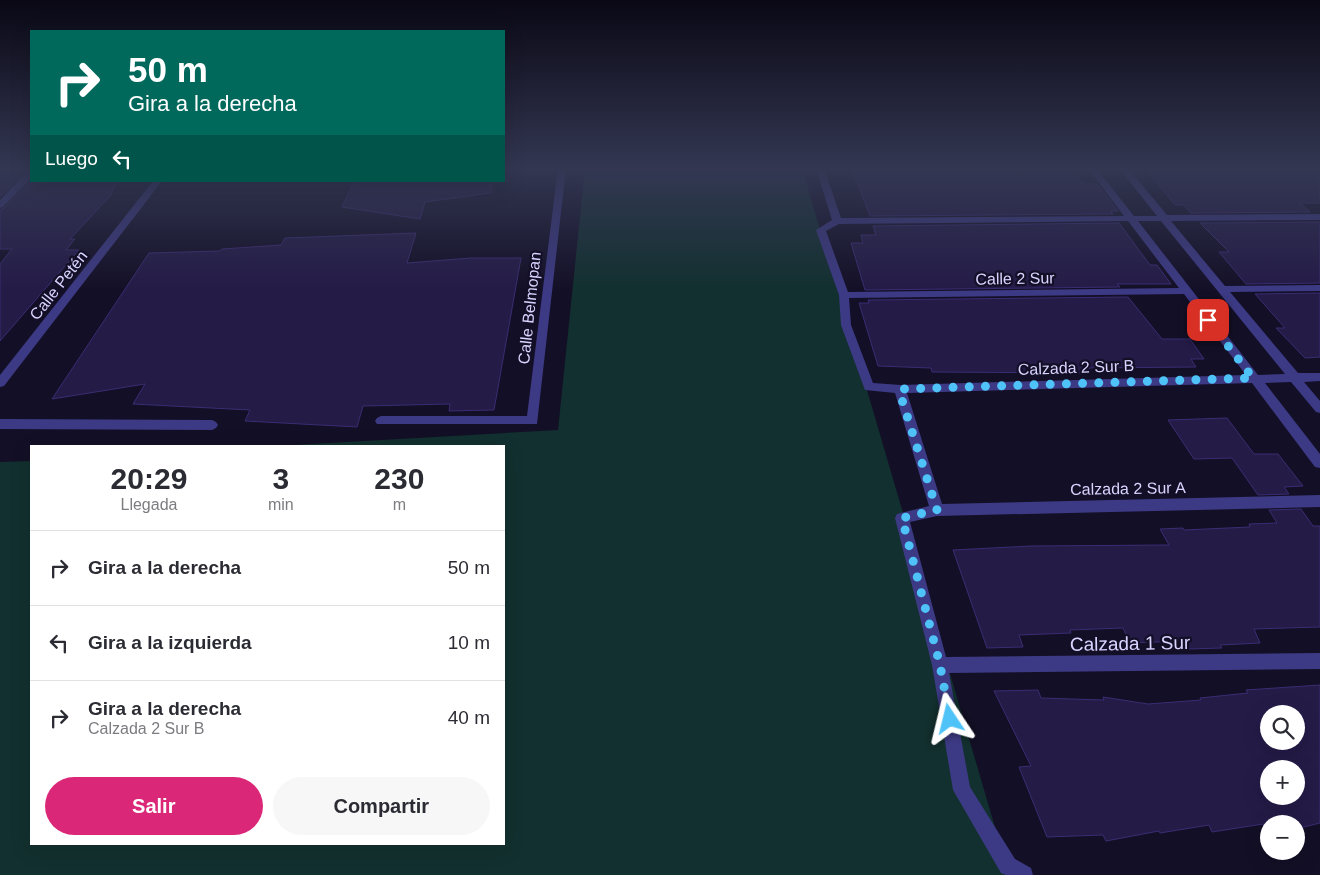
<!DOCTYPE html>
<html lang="es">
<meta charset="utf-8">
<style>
body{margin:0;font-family:Helvetica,sans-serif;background:#f7f7f7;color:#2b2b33;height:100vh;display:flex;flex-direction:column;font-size:19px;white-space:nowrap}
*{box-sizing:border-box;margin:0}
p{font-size:16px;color:#7c7c81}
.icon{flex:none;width:28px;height:28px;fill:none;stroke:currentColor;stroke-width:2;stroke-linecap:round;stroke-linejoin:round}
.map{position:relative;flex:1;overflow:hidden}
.sheet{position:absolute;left:30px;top:445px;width:475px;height:400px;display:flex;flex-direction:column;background:#fff;border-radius:0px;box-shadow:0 5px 20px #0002}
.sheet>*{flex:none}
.top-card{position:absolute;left:30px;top:30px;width:475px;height:152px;border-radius:0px;box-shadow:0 5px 20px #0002;background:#00695c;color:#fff;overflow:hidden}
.fabs{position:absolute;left:1260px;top:705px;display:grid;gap:10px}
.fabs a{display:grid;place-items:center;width:45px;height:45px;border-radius:50%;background:#fff;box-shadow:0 5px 20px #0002;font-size:25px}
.pin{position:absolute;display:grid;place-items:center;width:42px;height:42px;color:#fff;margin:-21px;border-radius:10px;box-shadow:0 2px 8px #0006}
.me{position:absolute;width:55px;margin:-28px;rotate:350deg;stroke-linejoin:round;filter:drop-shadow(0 0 4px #0008)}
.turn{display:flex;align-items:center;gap:18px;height:105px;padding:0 15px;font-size:22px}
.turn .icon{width:65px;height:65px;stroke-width:2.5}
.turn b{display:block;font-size:35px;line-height:42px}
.then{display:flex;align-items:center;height:48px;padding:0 15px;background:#0003;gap:10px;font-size:19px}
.eta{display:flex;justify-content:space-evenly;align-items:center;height:85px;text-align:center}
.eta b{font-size:30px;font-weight:700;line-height:35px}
.cta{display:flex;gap:10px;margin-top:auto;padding:10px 15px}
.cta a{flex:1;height:58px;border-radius:30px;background:#db2777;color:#fff;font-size:20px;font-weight:700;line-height:58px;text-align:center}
.cta a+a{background:#f7f7f7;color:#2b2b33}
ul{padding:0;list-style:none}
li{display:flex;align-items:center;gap:15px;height:75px;padding:0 15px;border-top:1px solid #e1e1e2}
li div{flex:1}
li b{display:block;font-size:19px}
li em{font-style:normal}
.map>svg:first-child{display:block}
</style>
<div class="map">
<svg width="1320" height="875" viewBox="0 0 1320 875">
<rect width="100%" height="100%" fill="#130f26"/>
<path fill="#12302f" d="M 585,168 L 802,168 L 1009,875 L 0,875 L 0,462 L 31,461 L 31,844 L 504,844 L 504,446 L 276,446 L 558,430 Z"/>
<g fill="#241b47" stroke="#3b2d73" fill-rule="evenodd">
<path d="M 0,168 L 31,168 L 27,170 L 0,197 Z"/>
<path d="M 869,168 L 1072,168 L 1083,184 L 1097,184 L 1118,211 L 1111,211 L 1113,214 L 870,216 L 852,169 Z"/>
<path d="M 1178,168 L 1320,168 L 1320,203 L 1300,203 L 1310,212 L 1191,213 L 1184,205 L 1175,205 L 1149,172 L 1180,171 Z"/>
<path d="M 31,180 L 119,181 L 110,194 L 112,194 L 70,239 L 75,239 L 66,250 L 79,250 L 0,341 L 0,264 L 12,249 L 0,249 L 0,210 L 4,208 Z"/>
<path d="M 354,181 L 491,181 L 491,193 L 425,202 L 420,219 L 342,207 Z"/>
<path d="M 1320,222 L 1320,283 L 1246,284 L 1219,252 L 1229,252 L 1200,223 Z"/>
<path d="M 1119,223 L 1150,265 L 1157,265 L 1171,284 L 1117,284 L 1120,287 L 865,290 L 851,243 L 863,243 L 861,235 L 876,235 L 873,226 Z"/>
<path d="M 416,233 L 407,263 L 471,258 L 521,258 L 494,410 L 449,411 L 450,404 L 363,406 L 357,427 L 245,421 L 250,410 L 133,404 L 145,384 L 52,399 L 149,253 L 220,251 L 222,249 L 281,245 L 285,238 Z"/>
<path d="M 1320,293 L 1320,357 L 1305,358 L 1276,328 L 1285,328 L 1255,294 Z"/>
<path d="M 1128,297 L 1162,339 L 1190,339 L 1204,359 L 1191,359 L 1196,367 L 1089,368 L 1091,373 L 932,372 L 931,368 L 878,366 L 859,303 L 869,303 L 868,300 Z"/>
<path d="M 1227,418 L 1254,454 L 1278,454 L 1303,486 L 1284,487 L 1289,494 L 1258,495 L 1232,458 L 1194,459 L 1168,420 Z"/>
<path d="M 1301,509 L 1313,526 L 1320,526 L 1320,627 L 1254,629 L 1260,643 L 1220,645 L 1222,648 L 1189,649 L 1184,641 L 1130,643 L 1123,628 L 1070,630 L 1071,633 L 1019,635 L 1023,647 L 987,648 L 953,550 L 1031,546 L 1169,545 L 1160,529 L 1183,528 L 1184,530 L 1250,527 L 1249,524 L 1277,523 L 1269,510 Z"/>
<path d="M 1320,685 L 1320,823 L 1296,829 L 1296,824 L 1269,824 L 1269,835 L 1263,824 L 1212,832 L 1209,825 L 1160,833 L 1159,831 L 1106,841 L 1103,835 L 1047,837 L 1019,767 L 1031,766 L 994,691 L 1038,690 L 1041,698 L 1104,700 L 1103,697 L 1148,704 L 1201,700 L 1200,698 L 1248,693 L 1246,690 ZM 1269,714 L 1296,714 L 1296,741 L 1269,741 ZM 1269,769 L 1296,769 L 1296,796 L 1269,796 Z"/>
</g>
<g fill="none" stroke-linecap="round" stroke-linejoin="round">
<g fill="#3d3a85" fill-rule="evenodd">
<path d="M 558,168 L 566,168 L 537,424 L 377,424 L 375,421 L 377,418 L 381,416 L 527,416 Z"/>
<path d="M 816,168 L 824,168 L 841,218 L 1124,216 L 1088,168 L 1096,168 L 1134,216 L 1157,216 L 1119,168 L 1128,168 L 1167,215 L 1320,214 L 1320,220 L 1171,221 L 1225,286 L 1320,285 L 1320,291 L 1230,292 L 1298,373 L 1320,373 L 1320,381 L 1304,382 L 1320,401 L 1320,413 L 1316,412 L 1291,382 L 1265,383 L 1320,454 L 1320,468 L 1315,467 L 1252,383 L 907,393 L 942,504 L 1320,495 L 1320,507 L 937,516 L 910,522 L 946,657 L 1320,653 L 1320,669 L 949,673 L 970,787 L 1015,859 L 1031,868 L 1033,875 L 1006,875 L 1001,873 L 953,790 L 932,665 L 895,518 L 897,514 L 929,506 L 895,393 L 865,390 L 841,325 L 839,295 L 816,230 L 832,220 ZM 1128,221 L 1179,288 L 848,292 L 826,231 L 839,224 ZM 1138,221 L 1161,221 L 1285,374 L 1258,375 ZM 1184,294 L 1246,375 L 901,385 L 873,383 L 851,325 L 849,298 Z"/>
<path d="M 31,170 L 31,178 L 3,207 L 0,208 L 0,200 L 28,171 Z"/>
<path d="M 153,181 L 162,181 L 4,386 L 0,387 L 0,375 Z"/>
<path d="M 0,419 L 212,420 L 216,422 L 218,425 L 216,428 L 212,430 L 0,429 Z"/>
</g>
</g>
<linearGradient id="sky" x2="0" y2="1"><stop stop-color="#0a0815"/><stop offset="0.58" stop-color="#333752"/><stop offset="1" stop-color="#333752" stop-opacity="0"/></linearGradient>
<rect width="1320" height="291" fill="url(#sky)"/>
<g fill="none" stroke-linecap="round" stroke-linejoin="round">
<path stroke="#4fc3f7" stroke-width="9" stroke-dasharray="0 16.2" d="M 950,719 L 940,665 L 902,518 L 937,510 L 902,400 L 901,389 L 1253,378 L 1208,320"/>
</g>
<g text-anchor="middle" stroke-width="4.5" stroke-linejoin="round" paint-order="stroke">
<g font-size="16" fill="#d9d4ff" stroke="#130f26">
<text transform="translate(1015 278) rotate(-1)" y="6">Calle 2 Sur</text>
<text transform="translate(58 285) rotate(-52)" y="6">Calle Petén</text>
<text transform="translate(529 308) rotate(-84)" y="6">Calle Belmopan</text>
<text transform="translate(1076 367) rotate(-2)" y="6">Calzada 2 Sur B</text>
<text transform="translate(1128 488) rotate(-1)" y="6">Calzada 2 Sur A</text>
</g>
<g font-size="19" fill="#d9d4ff" stroke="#130f26">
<text transform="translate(1130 643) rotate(-1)" y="7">Calzada 1 Sur</text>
</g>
</g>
</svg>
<div class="fabs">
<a><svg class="icon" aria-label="search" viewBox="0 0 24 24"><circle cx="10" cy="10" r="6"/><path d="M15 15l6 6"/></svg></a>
<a>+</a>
<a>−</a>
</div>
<div class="pin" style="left:1208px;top:320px;background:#d93025"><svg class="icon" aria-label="arrive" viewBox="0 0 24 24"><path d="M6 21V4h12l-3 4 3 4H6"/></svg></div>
<svg class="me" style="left:950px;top:719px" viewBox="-20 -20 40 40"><path d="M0-17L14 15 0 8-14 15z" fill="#4fc3f7" stroke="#fff" stroke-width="4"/></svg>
<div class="top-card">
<div class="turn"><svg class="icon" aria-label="right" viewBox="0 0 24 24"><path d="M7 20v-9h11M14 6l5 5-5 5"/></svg><div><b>50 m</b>Gira a la derecha</div></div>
<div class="then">Luego<svg class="icon" aria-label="left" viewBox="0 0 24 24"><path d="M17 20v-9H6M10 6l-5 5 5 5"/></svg></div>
</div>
<section class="sheet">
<div class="eta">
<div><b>20:29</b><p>Llegada</p></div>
<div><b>3</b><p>min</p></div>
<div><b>230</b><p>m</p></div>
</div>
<ul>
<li><svg class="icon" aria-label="right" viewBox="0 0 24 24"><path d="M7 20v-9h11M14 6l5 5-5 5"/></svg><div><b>Gira a la derecha</b></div><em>50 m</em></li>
<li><svg class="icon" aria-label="left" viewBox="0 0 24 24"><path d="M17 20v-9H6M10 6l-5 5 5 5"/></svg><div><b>Gira a la izquierda</b></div><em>10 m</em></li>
<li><svg class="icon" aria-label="right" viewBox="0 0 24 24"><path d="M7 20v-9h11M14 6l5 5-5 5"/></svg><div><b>Gira a la derecha</b><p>Calzada 2 Sur B</p></div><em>40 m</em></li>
</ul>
<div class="cta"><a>Salir</a><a>Compartir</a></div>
</section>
</div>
